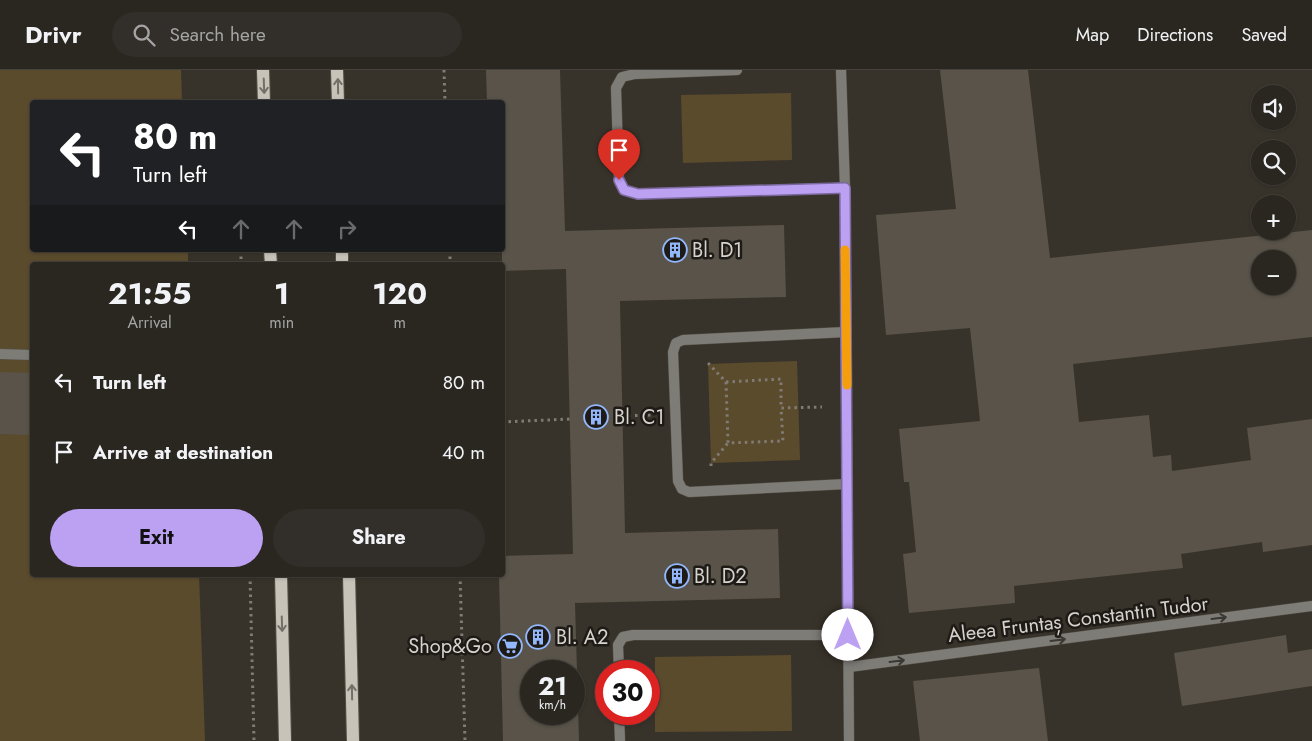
<!DOCTYPE html>
<meta charset="utf-8">
<style>
body{margin:0;font-family:Jost,sans-serif;background:#322e29;color:#f1f3f6;height:100vh;display:flex;flex-direction:column;font-size:19px;white-space:nowrap}
*{box-sizing:border-box;margin:0}
p{font-size:16px;color:#a5a5a5}
.icon{flex:none;width:28px;height:28px;fill:none;stroke:currentColor;stroke-width:2;stroke-linecap:round;stroke-linejoin:round}
.map{position:relative;flex:1;overflow:hidden}
.sheet{position:absolute;left:30px;top:192px;width:475px;height:315px;display:flex;flex-direction:column;background:#2a2620;border-radius:5px;box-shadow:0 1px 4px #0004,0 0 0 1px #46433e}
.sheet>*{flex:none}
.hud{position:absolute;left:30px;top:30px;width:475px;height:152px;border-radius:5px;box-shadow:0 1px 4px #0004,0 0 0 1px #46433e;background:#202124;color:#fff;overflow:hidden}
.tools{position:absolute;left:1251px;top:15px;display:grid;gap:10px}
.tools a{display:grid;place-items:center;width:45px;height:45px;border-radius:50%;background:#2a2620;box-shadow:0 1px 4px #0004,0 0 0 1px #46433e;font-size:25px}
.speed{position:absolute;left:520px;top:590px;display:flex;gap:10px;font-size:25px;font-weight:700;text-align:center}
.speed>*{display:grid;place-content:center;width:65px;height:65px;border-radius:50%;background:#2a2620;box-shadow:0 1px 4px #0004,0 0 0 1px #46433e;line-height:1}
.speed small{font-size:12px;font-weight:400}
.speed .limit{border:8px solid #d22;background:#fff;color:#111}
.pin{position:absolute;display:grid;place-items:center;width:42px;height:42px;color:#fff;margin:-51px -21px;border-radius:50% 50% 50% 0;rotate:-45deg;box-shadow:0 0 5px #0007}
.pin .icon{rotate:45deg}
.me{position:absolute;width:55px;margin:-28px;rotate:0deg;stroke-linejoin:round;filter:drop-shadow(0 0 4px #0008)}
.turn{display:flex;align-items:center;gap:18px;height:105px;padding:0 20px;font-size:22px}
.turn .icon{width:65px;height:65px;stroke-width:2.5}
.turn b{display:block;font-size:35px;line-height:42px}
.lanes{display:flex;align-items:center;height:48px;padding:0 20px;background:#0003;justify-content:center;gap:25px;direction:ltr}
.lanes .off{opacity:.35}
.eta{display:flex;justify-content:space-evenly;align-items:center;height:85px;text-align:center}
.eta b{font-size:30px;font-weight:700;line-height:35px}
.primary-button{display:flex;gap:10px;margin-top:auto;padding:10px 20px}
.primary-button a{flex:1;height:58px;border-radius:30px;background:#bca0f2;color:#111;font-size:20px;font-weight:700;line-height:58px;text-align:center}
.primary-button a+a{background:#322e29;color:#f1f3f6}
ul{padding:0;list-style:none}
li{display:flex;align-items:center;gap:15px;height:70px;padding:0 20px}
li div{flex:1}
li b{display:block;font-size:19px}
li em{font-style:normal}
header{display:flex;align-items:center;gap:30px;box-sizing:border-box;height:70px;padding:0 25px;background:#2a2620;border-bottom:1px solid #46433e}
header strong{font-size:24px}
nav{display:flex;gap:28px;margin-inline-start:auto;font-size:18px}
.search{width:350px;height:45px;background:#322e29;display:flex;align-items:center;gap:12px;box-sizing:border-box;padding:0 18px;border-radius:28px;color:#a5a5a5;font-size:19px}
.map>svg:first-child{display:block}
</style>
<header>
<strong>Drivr</strong>
<div class="search"><svg class="icon" aria-label="search" viewBox="0 0 24 24"><circle cx="10" cy="10" r="6"/><path d="M15 15l6 6"/></svg>Search here</div>
<nav><a>Map</a><a>Directions</a><a>Saved</a></nav>
</header>
<div class="map">
<svg width="1312" height="671" viewBox="0 0 1312 671">
<rect width="100%" height="100%" fill="#38332a"/>
<g fill="#5b4b2d">
<path d="M 0,0 L 181,0 L 182,32 L 32,32 L 32,180 L 188,180 L 188,195 L 32,195 L 32,505 L 199,505 L 205,671 L 0,671 Z"/>
<path d="M 791,23 L 792,90 L 683,93 L 681,25 Z"/>
<path d="M 797,291 L 800,390 L 711,393 L 708,294 Z"/>
<path d="M 791,585 L 792,661 L 655,662 L 655,587 Z"/>
</g>
<g fill="#595349" fill-rule="evenodd">
<path d="M 486,0 L 560,0 L 565,161 L 784,155 L 786,227 L 620,231 L 625,463 L 778,459 L 780,528 L 575,533 L 579,671 L 503,671 L 499,505 L 502,505 L 502,486 L 573,484 L 566,199 L 502,201 L 502,32 L 487,32 ZM 531,601 L 574,601 L 574,644 L 531,644 Z"/>
<path d="M 940,0 L 1028,0 L 1050,188 L 1312,160 L 1312,267 L 1073,294 L 1079,352 L 1149,345 L 1153,387 L 1171,385 L 1172,401 L 1251,390 L 1247,358 L 1312,349 L 1312,475 L 1263,482 L 1262,472 L 1181,484 L 1183,498 L 1014,516 L 1015,533 L 909,543 L 903,484 L 916,482 L 909,412 L 904,412 L 899,359 L 980,351 L 970,258 L 886,265 L 876,145 L 956,139 ZM 1260,189 L 1288,189 L 1288,216 L 1260,216 Z"/>
<path d="M 0,302 L 32,303 L 32,365 L 0,364 Z"/>
<path d="M 1286,565 L 1288,583 L 1312,579 L 1312,616 L 1182,636 L 1174,583 Z"/>
<path d="M 1039,598 L 1048,671 L 920,671 L 913,611 Z"/>
</g>
<g fill="none" stroke-linecap="round" stroke-linejoin="round">
<g stroke="#545047" stroke-width="11">
<g id="service">
<path d="M 737,0 L 635,4 L 622,7 L 616,18 L 619,111 L 624,120 L 637,124 L 845,118"/>
<path d="M 846,262 L 683,270 L 676,273 L 673,282 L 678,411 L 682,419 L 689,422 L 847,414"/>
<path d="M 0,284 L 32,285"/>
<path d="M 849,597 L 1312,536"/>
<path d="M 619,601 L 618,575 L 623,567 L 633,565 L 848,565"/>
<path d="M 619,644 L 620,671"/>
</g>
</g>
<g stroke="#545047" stroke-width="11">
<path id="minor" d="M 841,0 L 845,118 L 849,671"/>
</g>
<g stroke="#545047" stroke-width="14">
<g id="primary">
<path d="M 263,0 L 264,32"/>
<path d="M 337,0 L 338,32"/>
<path d="M 270,180 L 271,195"/>
<path d="M 342,180 L 342,195"/>
<path d="M 281,505 L 285,671"/>
<path d="M 349,505 L 353,671"/>
</g>
</g>
<g stroke="#807b74" stroke-width="3" stroke-dasharray="2.5 4" stroke-linecap="butt">
<path d="M 444,0 L 445,32"/>
<path d="M 241,180 L 241,195"/>
<path d="M 450,180 L 450,195"/>
<path d="M 708,293 L 726,312 L 728,373 L 783,371 L 781,338"/>
<path d="M 726,312 L 781,309 L 781,338 L 822,337"/>
<path d="M 622,346 L 652,345"/>
<path d="M 502,352 L 570,349"/>
<path d="M 711,396 L 711,393 L 728,373"/>
<path d="M 250,505 L 254,671"/>
<path d="M 460,505 L 465,671"/>
</g>
<use href="#service" stroke="#7e7c77" stroke-width="10"/>
<use href="#minor" stroke="#7e7c77" stroke-width="10"/>
<use href="#primary" stroke="#c8c3b9" stroke-width="12"/>
</g>
<defs><path id="oneway-shaft" d="M-6 0H5M1.5-3L5.5 0L1.5 3" fill="none" stroke-width="1.6" stroke-linecap="round" stroke-linejoin="round" transform="scale(1.25)"/></defs>
<g stroke="#736f68">
<use href="#oneway-shaft" transform="translate(264 16) rotate(88)"/>
<use href="#oneway-shaft" transform="translate(338 16) rotate(-91)"/>
<use href="#oneway-shaft" transform="translate(282 554) rotate(88)"/>
<use href="#oneway-shaft" transform="translate(352 622) rotate(-91)"/>
</g>
<g stroke="#3b3834">
<use href="#oneway-shaft" transform="translate(1219 548) rotate(-7)"/>
<use href="#oneway-shaft" transform="translate(1058 570) rotate(-7)"/>
<use href="#oneway-shaft" transform="translate(897 591) rotate(-7)"/>
</g>
<g fill="none" stroke-linecap="round" stroke-linejoin="round">
<g stroke="#7a689d" stroke-width="12">
<path id="route" d="M 619,110 L 624,120 L 638,124 L 845,118 L 848,565"/>
</g>
<use href="#route" stroke="#bca0f2" stroke-width="9"/>
<path stroke="#f59e0b" stroke-width="9" d="M 845,180 L 847,315"/>
</g>
<defs>
<g id="building-ring" transform="scale(1.25)"><circle r="9.5" fill="#1e1b17" stroke="#92b7fd" stroke-width="1.5"/><path d="M-4-6H4V6H1V3H-1V6H-4ZM-2.5-4.3h1.7v1.8h-1.7ZM.8-4.3h1.7v1.8H.8ZM-2.5-1h1.7V.8h-1.7ZM.8-1h1.7V.8H.8Z" fill="#92b7fd"/></g>
<g id="supermarket-ring" transform="scale(1.25)"><circle r="9.5" fill="#1e1b17" stroke="#92b7fd" stroke-width="1.5"/><path d="M-6-5.5h2.5l.6 2H6L4.5 2H-2.5L-4.4-4H-6ZM-1.5 3.2a1.3 1.3 0 1 0 .1 0ZM3 3.2a1.3 1.3 0 1 0 .1 0Z" fill="#92b7fd"/></g>
</defs>
<g fill-rule="evenodd">
<use href="#building-ring" x="675" y="180"/>
<use href="#building-ring" x="596" y="347"/>
<use href="#building-ring" x="677" y="506"/>
<use href="#building-ring" x="538" y="567"/>
<use href="#supermarket-ring" x="510" y="576"/>
</g>
<g text-anchor="middle" stroke-width="5" stroke-linejoin="round" paint-order="stroke">
<g font-size="20" fill="#d6d2cd" stroke="#1e1b17" text-anchor="start">
<text x="692" y="187">Bl. D1</text>
<text x="614" y="354">Bl. C1</text>
<text x="694" y="513">Bl. D2</text>
<text x="556" y="574">Bl. A2</text>
<text x="492" y="583" text-anchor="end">Shop&amp;Go</text>
</g>
<g font-size="20" fill="#d6d2cd" stroke="#1e1b17">
<text transform="translate(1078 549) rotate(-7)" y="7">Aleea Fruntaș Constantin Tudor</text>
</g>
</g>
</svg>
<div class="tools">
<a><svg class="icon" aria-label="sound" viewBox="0 0 24 24"><path d="M4 9h4l5-4v14l-5-4H4zM17 9q2 3 0 6"/></svg></a>
<a><svg class="icon" aria-label="search" viewBox="0 0 24 24"><circle cx="10" cy="10" r="6"/><path d="M15 15l6 6"/></svg></a>
<a>+</a>
<a>−</a>
</div>
<div class="speed"><div>21<small>km/h</small></div><div class="limit">30</div></div>
<div class="pin" style="left:619px;top:110px;background:#d93025"><svg class="icon" aria-label="arrive" viewBox="0 0 24 24"><path d="M6 21V4h12l-3 4 3 4H6"/></svg></div>
<svg class="me" style="left:848px;top:565px" viewBox="-20 -20 40 40"><circle r="19" fill="#fff"/><path d="M0-13L10 11 0 6-10 11z" fill="#bca0f2"/></svg>
<div class="hud">
<div class="turn"><svg class="icon" aria-label="left" viewBox="0 0 24 24"><path d="M17 20v-9H6M10 6l-5 5 5 5"/></svg><div><b>80 m</b>Turn left</div></div>
<div class="lanes"><svg class="icon" aria-label="left" viewBox="0 0 24 24"><path d="M17 20v-9H6M10 6l-5 5 5 5"/></svg><svg class="icon off" aria-label="ahead" viewBox="0 0 24 24"><path d="M12 20V5M6 11l6-6 6 6"/></svg><svg class="icon off" aria-label="ahead" viewBox="0 0 24 24"><path d="M12 20V5M6 11l6-6 6 6"/></svg><svg class="icon off" aria-label="right" viewBox="0 0 24 24"><path d="M7 20v-9h11M14 6l5 5-5 5"/></svg></div>
</div>
<section class="sheet">
<div class="eta">
<div><b>21:55</b><p>Arrival</p></div>
<div><b>1</b><p>min</p></div>
<div><b>120</b><p>m</p></div>
</div>
<ul>
<li><svg class="icon" aria-label="left" viewBox="0 0 24 24"><path d="M17 20v-9H6M10 6l-5 5 5 5"/></svg><div><b>Turn left</b></div><em>80 m</em></li>
<li><svg class="icon" aria-label="arrive" viewBox="0 0 24 24"><path d="M6 21V4h12l-3 4 3 4H6"/></svg><div><b>Arrive at destination</b></div><em>40 m</em></li>
</ul>
<div class="primary-button"><a>Exit</a><a>Share</a></div>
</section>
</div>
